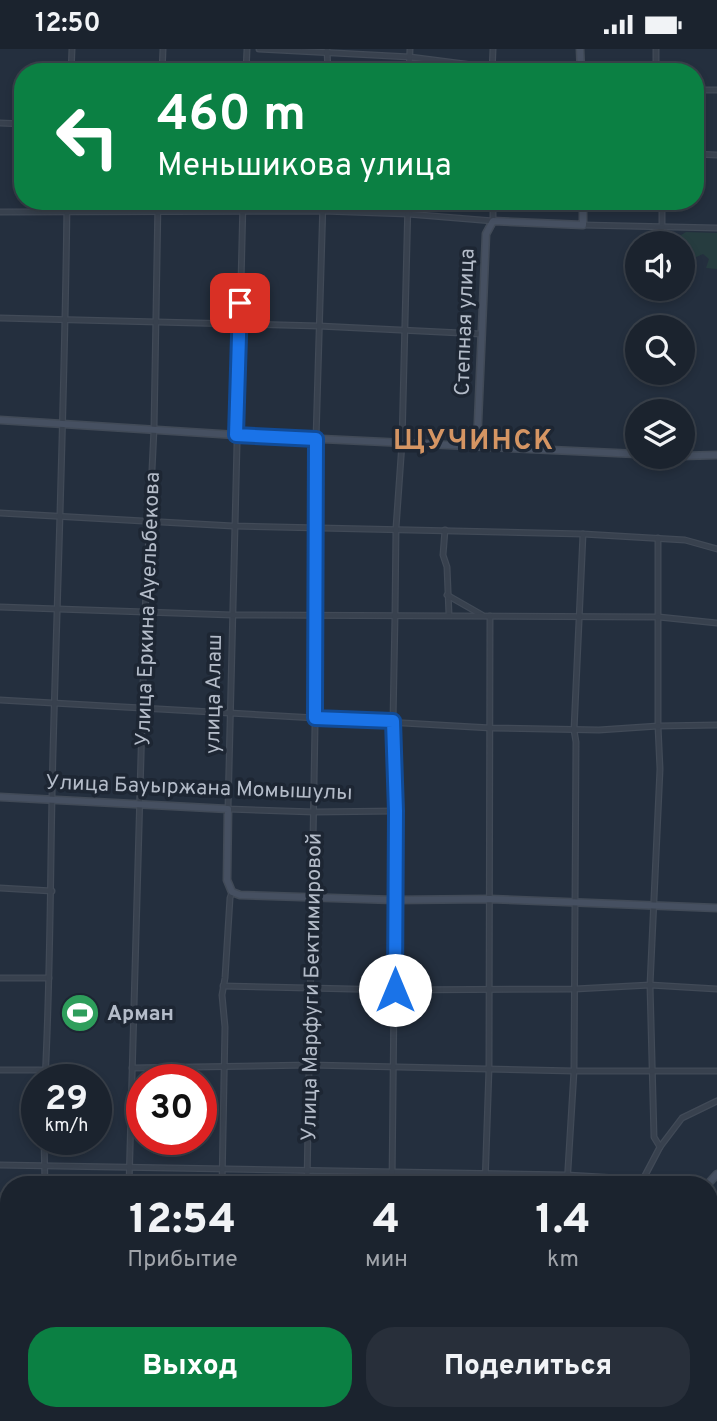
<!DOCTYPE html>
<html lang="ru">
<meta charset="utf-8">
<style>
body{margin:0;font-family:Overpass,sans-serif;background:#282f3a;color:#f1f3f6;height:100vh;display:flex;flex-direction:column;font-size:26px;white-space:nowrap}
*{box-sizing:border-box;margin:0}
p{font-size:23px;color:#a0a4aa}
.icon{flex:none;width:38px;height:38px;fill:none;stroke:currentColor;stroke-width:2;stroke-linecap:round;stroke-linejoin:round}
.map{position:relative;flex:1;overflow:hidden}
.sheet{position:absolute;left:0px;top:1127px;width:718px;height:245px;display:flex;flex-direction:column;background:#1b232e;border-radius:28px 28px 0 0;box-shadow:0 4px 10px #0003,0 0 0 2px #39404a}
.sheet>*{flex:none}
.top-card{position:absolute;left:14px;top:14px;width:690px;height:147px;border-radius:28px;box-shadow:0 4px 10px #0003,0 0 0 2px #39404a;background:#0b8043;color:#fff;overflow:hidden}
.fabs{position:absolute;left:625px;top:182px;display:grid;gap:14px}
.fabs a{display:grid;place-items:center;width:70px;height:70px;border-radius:50%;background:#1b232e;box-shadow:0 4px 10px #0003,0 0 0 2px #39404a;font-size:35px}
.speed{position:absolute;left:21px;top:1015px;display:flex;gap:14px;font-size:35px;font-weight:700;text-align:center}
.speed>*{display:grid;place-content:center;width:91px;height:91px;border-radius:50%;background:#1b232e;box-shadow:0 4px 10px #0003,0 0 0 2px #39404a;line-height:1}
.speed small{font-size:18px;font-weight:400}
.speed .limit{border:10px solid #d22;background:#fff;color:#111}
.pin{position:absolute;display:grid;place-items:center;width:60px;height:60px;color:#fff;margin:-30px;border-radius:14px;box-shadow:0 4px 10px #0006}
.me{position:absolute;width:77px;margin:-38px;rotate:0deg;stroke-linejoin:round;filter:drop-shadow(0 0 5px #0008)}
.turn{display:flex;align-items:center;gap:24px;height:147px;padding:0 28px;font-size:32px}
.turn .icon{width:91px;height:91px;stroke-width:2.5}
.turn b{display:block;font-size:49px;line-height:60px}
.eta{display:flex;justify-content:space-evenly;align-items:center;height:119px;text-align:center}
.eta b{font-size:42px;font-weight:800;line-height:49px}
.action{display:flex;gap:14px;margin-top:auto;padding:14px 28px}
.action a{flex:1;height:80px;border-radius:28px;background:#0b8043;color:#fff;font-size:28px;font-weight:800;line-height:80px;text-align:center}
.action a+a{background:#282f3a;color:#f1f3f6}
.status{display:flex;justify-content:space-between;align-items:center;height:49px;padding:0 35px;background:#1b232e;direction:ltr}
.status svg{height:19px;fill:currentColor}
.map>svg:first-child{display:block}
</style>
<div class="status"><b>12:50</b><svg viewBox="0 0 49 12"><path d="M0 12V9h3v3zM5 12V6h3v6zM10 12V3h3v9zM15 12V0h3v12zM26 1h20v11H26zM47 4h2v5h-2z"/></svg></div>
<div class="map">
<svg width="717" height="1372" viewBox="0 0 717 1372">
<rect width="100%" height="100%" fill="#242f3e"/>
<path fill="#263c3f" d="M 686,183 L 717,184 L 717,220 L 706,219 L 709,210 L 703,205 L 683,214 L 682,194 L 678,194 L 678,188 Z"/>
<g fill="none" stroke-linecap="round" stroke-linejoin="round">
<g stroke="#414a57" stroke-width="7">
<g id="street">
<path d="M 259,0 L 410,8 L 528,23"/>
<path d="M 327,0 L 328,23"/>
<path d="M 656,0 L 656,23"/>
<path d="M 71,23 L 72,0"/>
<path d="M 162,23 L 163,0"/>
<path d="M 246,23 L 247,0"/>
<path d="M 409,23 L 410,0"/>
<path d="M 492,23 L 493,0"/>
<path d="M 695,41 L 717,41"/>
<path d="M 0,74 L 23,75"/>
<path d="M 695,105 L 717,106"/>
<path d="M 243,152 L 228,760 L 314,763 L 396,762"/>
<path d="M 662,152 L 662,179"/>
<path d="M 0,163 L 323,162 L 408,165 L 493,172 L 493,152"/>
<path d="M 583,176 L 717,179"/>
<path d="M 0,269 L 319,277 L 481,285"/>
<path d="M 0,464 L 233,477 L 583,485 L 685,491 L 717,500"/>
<path d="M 445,481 L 443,506 L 447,518 L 449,566"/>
<path d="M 658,489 L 658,677 L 660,720 L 650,936 L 654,1088 L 660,1098"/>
<path d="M 447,546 L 482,566"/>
<path d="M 0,558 L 232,566 L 659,568 L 717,574"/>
<path d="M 0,651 L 491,679 L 599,681 L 658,677 L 717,676"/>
<path d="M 0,839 L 52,842"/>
<path d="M 0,929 L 49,929"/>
<path d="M 223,937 L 395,941 L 575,940 L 650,936 L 717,940"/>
<path d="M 132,1019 L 310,1016 L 574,1022 L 717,1022"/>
<path d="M 0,1021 L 46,1021"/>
<path d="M 45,1031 C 51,921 50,812 53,703 C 58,519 65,336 67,152"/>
<path d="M 44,1090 L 45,1136"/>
<path d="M 0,1116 L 567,1126 L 634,1130 L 639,1136"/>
<path d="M 129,1136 L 145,564 L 154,380 L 158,152"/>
<path d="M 222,1136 L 225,978 L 222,946 L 225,929 L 230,849 L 232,843"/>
<path d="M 307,1136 L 316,619 L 316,390 L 323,152"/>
<path d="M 392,1136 L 396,762 L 393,672 L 395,566 L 396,479 L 402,394 L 408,152"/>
<path d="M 485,1136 L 489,1019 L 490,567"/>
<path d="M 567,1136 L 574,1022 L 576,693 L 574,681 L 583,485"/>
<path d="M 640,1136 L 660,1098 L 682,1069 L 717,1052"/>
<path d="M 709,1141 L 717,1148"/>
<path d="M 0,1158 L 9,1159"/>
<path d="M 709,1227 L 717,1218"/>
<path d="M 0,1253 L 9,1253"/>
<path d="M 0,1340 L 9,1340"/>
<path d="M 211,1363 L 212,1372"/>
<path d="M 25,1372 L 25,1363"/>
<path d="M 119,1372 L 119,1363"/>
<path d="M 301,1372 L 301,1363"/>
</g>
</g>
<g stroke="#414a57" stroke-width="9">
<g id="secondary">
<path d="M 580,0 L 581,23"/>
<path d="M 0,371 L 236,386 L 637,405"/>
<path d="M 477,396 L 486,185 L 493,172 L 583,176 L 583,152"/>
<path d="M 682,407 L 717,406"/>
<path d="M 0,748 L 228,760 L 227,831 L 232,843 L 240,846 L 394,851 L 490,850 L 717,859"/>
<path d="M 707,1136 L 717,1125"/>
<path d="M 485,1372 L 496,1363"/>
</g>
</g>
<use href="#street" stroke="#38414e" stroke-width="4.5"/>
<use href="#secondary" stroke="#465061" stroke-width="6"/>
</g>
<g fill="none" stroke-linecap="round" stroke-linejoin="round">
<g stroke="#114b97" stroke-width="18">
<path id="route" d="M 240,254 L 236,386 L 316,390 L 315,669 L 393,672 L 396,762 L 395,941"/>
</g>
<use href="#route" stroke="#1a73e8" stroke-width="12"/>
</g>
<defs>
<g id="stadium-disc" transform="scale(2.0125)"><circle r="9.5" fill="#2e9e5b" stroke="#1d2633"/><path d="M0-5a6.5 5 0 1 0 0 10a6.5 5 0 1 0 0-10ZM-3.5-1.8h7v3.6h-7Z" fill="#fff"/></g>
</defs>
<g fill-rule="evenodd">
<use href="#stadium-disc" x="80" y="964"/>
</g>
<g text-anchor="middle" stroke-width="7" stroke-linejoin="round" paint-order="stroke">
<g font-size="21" fill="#b4bcc9" stroke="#1d2633">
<text transform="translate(464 273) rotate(-88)" y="7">Степная улица</text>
<text transform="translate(147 560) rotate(-88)" y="7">Улица Еркина Ауельбекова</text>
<text transform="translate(213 645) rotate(-89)" y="7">улица Алаш</text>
<text transform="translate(199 738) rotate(2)" y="7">Улица Бауыржана Момышулы</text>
<text transform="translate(311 938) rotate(-89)" y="7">Улица Марфуги Бектимировой</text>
</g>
<g font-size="21" font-weight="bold" fill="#b4bcc9" stroke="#1d2633" text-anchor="start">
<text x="107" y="971">Арман</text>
</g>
<g font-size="28" font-weight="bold" letter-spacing="2" fill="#d59563" stroke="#1d2633">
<text x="474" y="400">ЩУЧИНСК</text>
</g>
</g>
</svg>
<div class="fabs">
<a><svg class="icon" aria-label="sound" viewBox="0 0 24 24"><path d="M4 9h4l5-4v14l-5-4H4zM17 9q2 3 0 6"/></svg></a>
<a><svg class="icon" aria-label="search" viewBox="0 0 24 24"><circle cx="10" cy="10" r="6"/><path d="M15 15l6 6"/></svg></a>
<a><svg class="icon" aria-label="layers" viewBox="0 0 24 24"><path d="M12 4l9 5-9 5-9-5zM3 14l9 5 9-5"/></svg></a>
</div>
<div class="speed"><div>29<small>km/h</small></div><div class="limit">30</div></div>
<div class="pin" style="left:240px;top:254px;background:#d93025"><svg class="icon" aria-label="arrive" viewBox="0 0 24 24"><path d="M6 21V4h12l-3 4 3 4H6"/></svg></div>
<svg class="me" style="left:395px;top:941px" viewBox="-20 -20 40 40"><circle r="19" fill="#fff"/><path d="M0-13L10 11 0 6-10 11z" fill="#1a73e8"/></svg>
<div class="top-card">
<div class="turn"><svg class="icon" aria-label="left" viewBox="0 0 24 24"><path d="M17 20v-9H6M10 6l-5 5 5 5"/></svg><div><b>460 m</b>Меньшикова улица</div></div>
</div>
<section class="sheet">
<div class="eta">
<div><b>12:54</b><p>Прибытие</p></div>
<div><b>4</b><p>мин</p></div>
<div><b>1.4</b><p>km</p></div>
</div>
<div class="action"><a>Выход</a><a>Поделиться</a></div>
</section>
</div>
